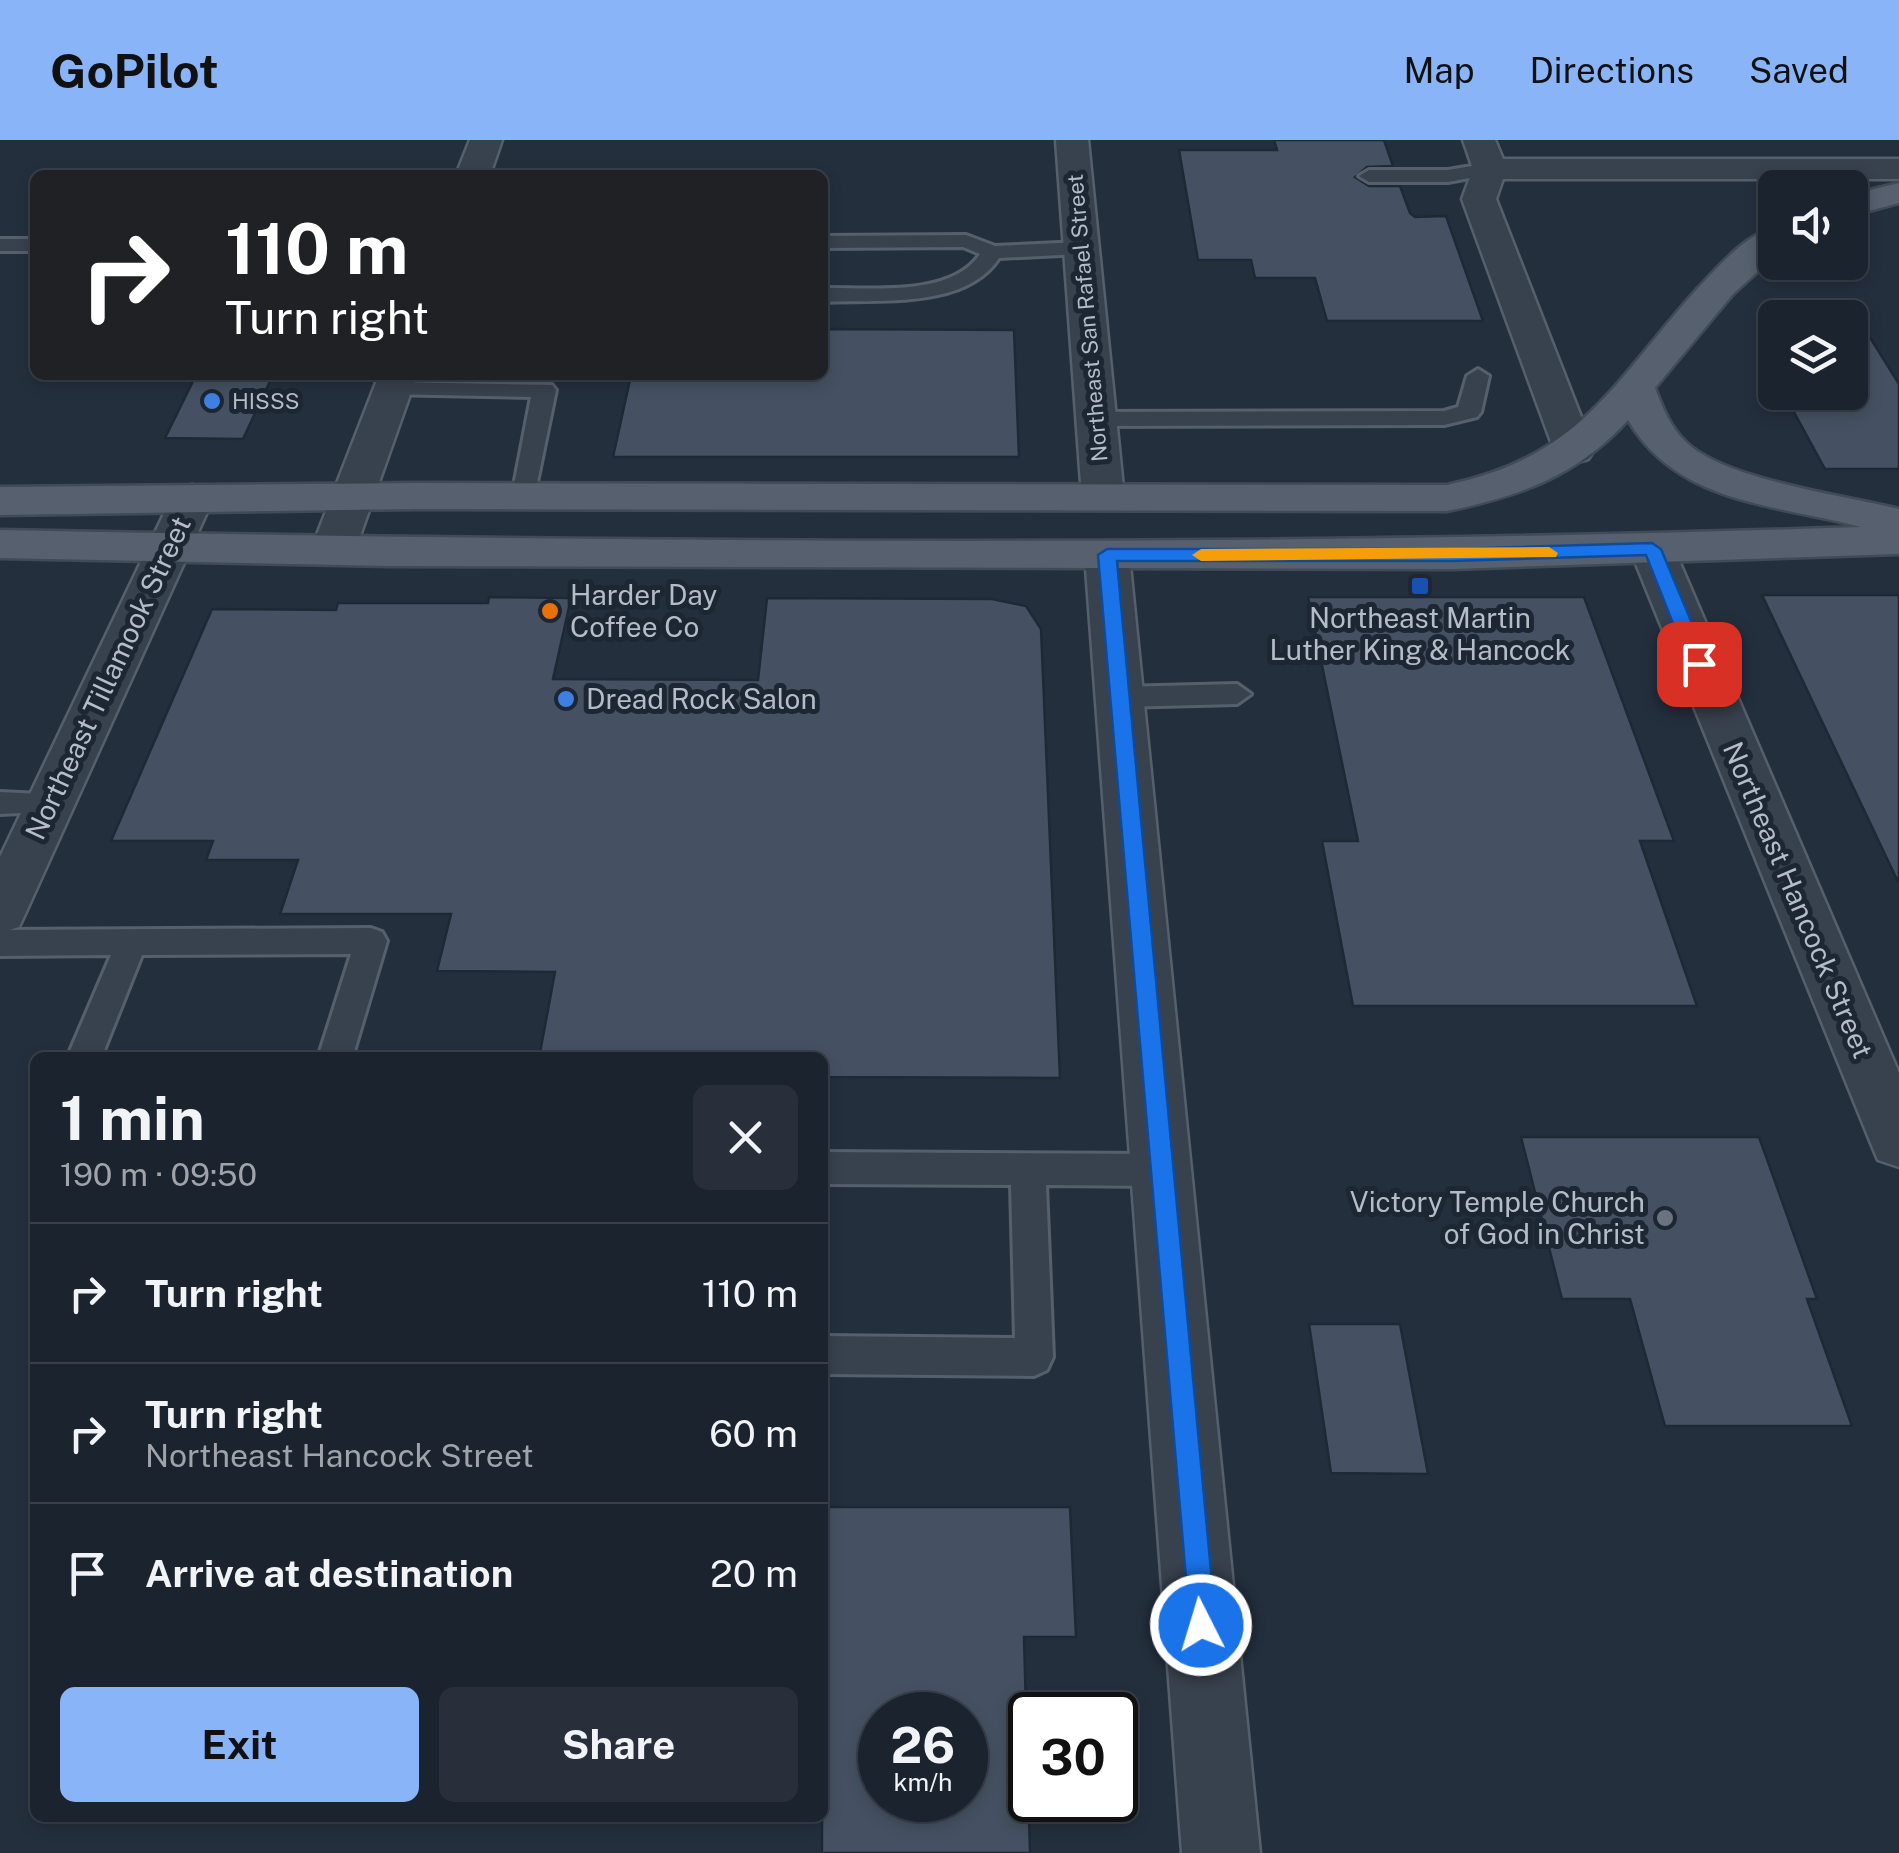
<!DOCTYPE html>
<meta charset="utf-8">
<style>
body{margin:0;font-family:"Public Sans",sans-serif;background:#282f3a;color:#f1f3f6;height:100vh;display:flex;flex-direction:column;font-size:38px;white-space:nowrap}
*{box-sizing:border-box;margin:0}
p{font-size:32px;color:#a0a4aa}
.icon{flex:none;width:55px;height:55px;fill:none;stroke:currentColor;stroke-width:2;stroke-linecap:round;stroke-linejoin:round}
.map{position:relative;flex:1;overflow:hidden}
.side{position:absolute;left:30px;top:912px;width:798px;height:770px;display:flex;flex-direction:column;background:#1b232e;border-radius:15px;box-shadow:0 5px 15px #0003,0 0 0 2px #39404a}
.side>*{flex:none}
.banner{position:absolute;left:30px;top:30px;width:798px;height:210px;border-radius:15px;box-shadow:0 5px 15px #0003,0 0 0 2px #39404a;background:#202124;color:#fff;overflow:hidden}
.fabs{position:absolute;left:1758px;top:30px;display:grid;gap:20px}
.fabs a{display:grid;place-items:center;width:110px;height:110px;border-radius:15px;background:#1b232e;box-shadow:0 5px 15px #0003,0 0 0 2px #39404a;font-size:50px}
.speed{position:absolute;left:858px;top:1552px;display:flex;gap:20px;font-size:50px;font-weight:700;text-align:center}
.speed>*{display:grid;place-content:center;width:130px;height:130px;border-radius:50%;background:#1b232e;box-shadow:0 5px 15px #0003,0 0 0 2px #39404a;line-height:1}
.speed small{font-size:25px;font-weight:400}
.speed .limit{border:5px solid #111;border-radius:15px;background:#fff;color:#111}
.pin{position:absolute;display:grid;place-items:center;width:85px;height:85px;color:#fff;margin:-42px;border-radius:20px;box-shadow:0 5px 15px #0006}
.me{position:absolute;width:110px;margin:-55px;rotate:355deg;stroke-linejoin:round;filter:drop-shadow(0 0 8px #0008)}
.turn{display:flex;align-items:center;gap:35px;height:210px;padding:0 30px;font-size:45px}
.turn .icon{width:130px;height:130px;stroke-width:2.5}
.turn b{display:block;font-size:70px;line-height:85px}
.round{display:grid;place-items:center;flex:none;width:105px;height:105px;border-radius:15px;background:#282f3a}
.headline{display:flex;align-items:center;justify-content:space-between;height:170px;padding:0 30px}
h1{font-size:60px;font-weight:700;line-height:75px}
.button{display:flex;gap:20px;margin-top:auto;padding:20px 30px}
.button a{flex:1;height:115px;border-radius:15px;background:#8ab4f8;color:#111;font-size:40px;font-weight:700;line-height:115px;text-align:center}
.button a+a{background:#282f3a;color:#f1f3f6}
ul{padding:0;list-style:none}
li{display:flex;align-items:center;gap:30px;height:140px;padding:0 30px;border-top:2px solid #39404a}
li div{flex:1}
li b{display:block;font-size:38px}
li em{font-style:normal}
header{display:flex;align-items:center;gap:60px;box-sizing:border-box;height:140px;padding:0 50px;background:#8ab4f8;color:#111}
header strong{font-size:48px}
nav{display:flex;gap:55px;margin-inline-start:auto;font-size:35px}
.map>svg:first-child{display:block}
</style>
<header>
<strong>GoPilot</strong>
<nav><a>Map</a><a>Directions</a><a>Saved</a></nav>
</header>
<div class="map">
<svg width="1899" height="1713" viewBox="0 0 1899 1713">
<rect width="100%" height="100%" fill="#242f3e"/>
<g fill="#455162" stroke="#1f2835" stroke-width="2.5" fill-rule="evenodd">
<path d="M 1274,0 L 1384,0 L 1393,26 L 1367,27 L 1355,37 L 1369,46 L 1400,46 L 1410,73 L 1415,77 L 1446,76 L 1483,181 L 1327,181 L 1315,138 L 1255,138 L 1251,120 L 1198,120 L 1179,10 L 1277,10 Z"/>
<path d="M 822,189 L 1014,190 L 1019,317 L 613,317 L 631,235 L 822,235 Z"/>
<path d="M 1850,199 L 1871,199 L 1899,244 L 1899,329 L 1825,329 L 1783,252 L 1850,252 Z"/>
<path d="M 196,235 L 273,235 L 243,299 L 165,298 Z"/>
<path d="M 1762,455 L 1899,455 L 1899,744 Z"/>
<path d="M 489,457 L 571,458 L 553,539 L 758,540 L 767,458 L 992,459 L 1026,466 L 1041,489 L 1060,938 L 822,937 L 822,918 L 539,918 L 555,832 L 437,831 L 451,774 L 280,774 L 298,720 L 206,720 L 213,701 L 111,701 L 212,469 L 336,470 L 338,463 L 488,463 Z"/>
<path d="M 1308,457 L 1584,457 L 1674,701 L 1640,701 L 1697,866 L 1353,866 L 1322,701 L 1358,701 Z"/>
<path d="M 1521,997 L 1759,997 L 1817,1159 L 1807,1159 L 1852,1286 L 1665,1286 L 1630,1159 L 1562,1159 Z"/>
<path d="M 1309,1184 L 1400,1184 L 1428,1334 L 1331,1333 Z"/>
<path d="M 822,1367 L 1070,1367 L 1076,1497 L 1024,1497 L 1030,1713 L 822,1713 ZM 880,1575 L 965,1575 L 965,1660 L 880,1660 Z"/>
</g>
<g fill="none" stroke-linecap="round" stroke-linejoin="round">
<g stroke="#565f6c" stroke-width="6">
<g id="service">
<path d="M 1490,23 L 1497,25 L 1497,33 L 1448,42 L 1369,42 L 1359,36 L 1369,30 L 1448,30 Z"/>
<path d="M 966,95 L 995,106 L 1081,102 L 1092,108 L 1081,114 L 999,118 C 965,170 877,159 822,162 L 822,148 C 868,147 951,158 980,114 L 963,107 L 822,108 L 822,96 Z"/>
<rect x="0" y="99" width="35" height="12"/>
<path d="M 1478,229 L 1489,236 L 1481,272 L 1477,277 L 1444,285 L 1095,286 L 1083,279 L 1095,272 L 1444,271 L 1458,267 L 1467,236 Z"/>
<path d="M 393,242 L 552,245 L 556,250 L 533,362 L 524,364 L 512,356 L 531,257 L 385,254 L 385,244 Z"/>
<path d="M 1237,544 L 1251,554 L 1237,564 L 1120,567 L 1106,557 L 1120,547 Z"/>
<path d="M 0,652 L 61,655 L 66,663 L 61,671 L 0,674 Z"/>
<path d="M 371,788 L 382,792 L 387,801 L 352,918 L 318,918 L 351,814 L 142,815 L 101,918 L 67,918 L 111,815 L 0,816 L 0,790 Z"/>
<path d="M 822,1012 L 1161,1014 L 1173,1019 L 1179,1030 L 1173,1041 L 1161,1046 L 1046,1045 L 1053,1217 L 1047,1230 L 1034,1236 L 822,1234 L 822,1196 L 1015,1198 L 1011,1045 L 822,1044 Z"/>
</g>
</g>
<g stroke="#565f6c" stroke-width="5">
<g id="minor">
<path d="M 470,0 L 502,0 L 490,35 L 456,35 Z"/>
<path d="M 1056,0 L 1088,0 L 1124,357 L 1118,367 L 1103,370 L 1088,367 L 1082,357 Z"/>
<path d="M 1463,0 L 1495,0 L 1503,19 L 1899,19 L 1899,39 L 1503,39 L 1496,59 L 1594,310 L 1588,319 L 1574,323 L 1560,319 L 1554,310 L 1462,59 L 1473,29 Z"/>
<path d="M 379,235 L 417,235 L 355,410 L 348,420 L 333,424 L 318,420 L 311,410 Z"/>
<path d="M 192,345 L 207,349 L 213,359 L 26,772 L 19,787 L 0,793 L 0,717 L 171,359 L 177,349 Z"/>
<path d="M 1652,395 L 1667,399 L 1674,409 L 1899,933 L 1899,1027 L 1878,1020 L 1870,1001 L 1630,409 L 1637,399 Z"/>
<path d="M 1107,401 L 1122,405 L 1129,415 L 1260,1713 L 1182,1713 L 1085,415 L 1092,405 Z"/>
</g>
</g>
<g stroke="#414a57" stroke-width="5">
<g id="primary">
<path d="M 1899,43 L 1899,63 L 1850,76 L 1850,55 Z"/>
<path d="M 1775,87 L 1775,116 L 1733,154 L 1655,248 C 1663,268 1670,287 1686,302 C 1725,340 1843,355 1899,369 L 1899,414 L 1453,429 L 389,426 L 0,418 L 0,390 C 620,402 1241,408 1861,387 C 1775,364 1677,364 1628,280 C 1577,336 1520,356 1447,371 L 417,369 L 0,375 L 0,347 L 417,343 L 1447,345 C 1582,317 1613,242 1698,148 C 1719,126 1745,95 1775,87 Z"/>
</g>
</g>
<use href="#service" fill="#38414e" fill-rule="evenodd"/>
<use href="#minor" fill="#38414e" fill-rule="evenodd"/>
<use href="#primary" fill="#56606e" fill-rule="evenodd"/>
</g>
<path fill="#1a73e8" stroke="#114b97" stroke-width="2.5" d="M 1652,403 L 1661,409 L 1709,524 L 1706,529 L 1692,529 L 1689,524 L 1646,415 L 1453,421 L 1117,421 L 1216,1485 L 1211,1496 L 1201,1500 L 1191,1496 L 1098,415 L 1107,409 L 1453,409 Z"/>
<path fill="#f59e0b" d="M 1549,407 L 1558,413 L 1556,417 L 1201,421 L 1192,415 L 1201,409 Z"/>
<g fill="#3f7fe0" stroke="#1d2633" stroke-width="4">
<circle cx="212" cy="261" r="10"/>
<circle cx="566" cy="559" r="10"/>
</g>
<rect fill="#1a4fb4" stroke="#1d2633" stroke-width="4" x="1410" y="436" width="20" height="20" rx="5"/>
<circle fill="#e8710a" stroke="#1d2633" stroke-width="4" cx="550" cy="471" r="10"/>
<circle fill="#6b7280" stroke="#1d2633" stroke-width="4" cx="1665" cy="1078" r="10"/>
<g text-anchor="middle" stroke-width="10" stroke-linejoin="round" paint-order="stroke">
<g font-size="22" fill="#b4bcc9" stroke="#1d2633">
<text transform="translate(1087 178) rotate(-95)" y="8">Northeast San Rafael Street</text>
</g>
<g font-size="22" fill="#b4bcc9" stroke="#1d2633" text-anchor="start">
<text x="232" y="269">HISSS</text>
</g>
<g font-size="28" fill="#b4bcc9" stroke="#1d2633" text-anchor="start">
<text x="570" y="465">Harder Day<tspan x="570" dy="32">Coffee Co</tspan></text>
<text x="1420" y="488" text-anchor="middle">Northeast Martin<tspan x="1420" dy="32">Luther King &amp; Hancock</tspan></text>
<text x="586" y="569">Dread Rock Salon</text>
<text x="1645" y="1072" text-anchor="end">Victory Temple Church<tspan x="1645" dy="32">of God in Christ</tspan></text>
</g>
<g font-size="28" fill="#b4bcc9" stroke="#1d2633">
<text transform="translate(108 538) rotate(-65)" y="10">Northeast Tillamook Street</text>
<text transform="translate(1798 760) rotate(67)" y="10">Northeast Hancock Street</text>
</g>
</g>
</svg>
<div class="fabs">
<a><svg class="icon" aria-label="sound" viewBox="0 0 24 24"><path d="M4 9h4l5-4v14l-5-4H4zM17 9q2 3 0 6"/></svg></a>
<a><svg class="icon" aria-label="layers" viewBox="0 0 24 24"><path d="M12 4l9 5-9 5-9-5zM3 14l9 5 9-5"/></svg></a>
</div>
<div class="speed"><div>26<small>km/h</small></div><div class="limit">30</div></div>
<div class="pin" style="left:1699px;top:524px;background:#d93025"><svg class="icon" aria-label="arrive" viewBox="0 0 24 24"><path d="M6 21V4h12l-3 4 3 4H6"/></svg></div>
<svg class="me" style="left:1201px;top:1485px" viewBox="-20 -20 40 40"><circle r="17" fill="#1a73e8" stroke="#fff" stroke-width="3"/><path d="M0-11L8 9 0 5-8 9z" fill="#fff"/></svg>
<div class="banner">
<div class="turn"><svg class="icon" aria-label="right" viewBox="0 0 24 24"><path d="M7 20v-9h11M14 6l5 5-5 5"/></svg><div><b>110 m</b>Turn right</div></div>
</div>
<section class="side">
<div class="headline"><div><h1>1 min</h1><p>190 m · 09:50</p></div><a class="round"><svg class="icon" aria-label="close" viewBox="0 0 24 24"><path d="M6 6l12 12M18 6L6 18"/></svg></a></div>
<ul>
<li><svg class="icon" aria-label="right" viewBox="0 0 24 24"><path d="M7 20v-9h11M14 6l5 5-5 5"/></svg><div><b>Turn right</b></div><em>110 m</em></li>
<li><svg class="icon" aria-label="right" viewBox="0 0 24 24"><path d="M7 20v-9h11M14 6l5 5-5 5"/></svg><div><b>Turn right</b><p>Northeast Hancock Street</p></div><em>60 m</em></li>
<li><svg class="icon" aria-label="arrive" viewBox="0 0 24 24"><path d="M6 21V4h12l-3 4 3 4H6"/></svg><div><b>Arrive at destination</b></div><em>20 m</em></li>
</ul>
<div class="button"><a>Exit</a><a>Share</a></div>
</section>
</div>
